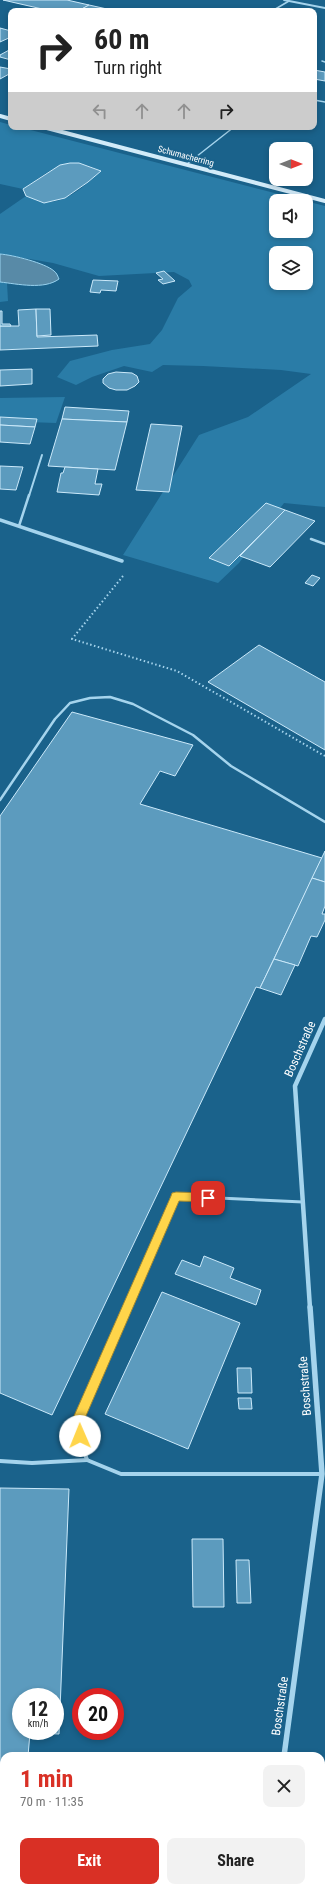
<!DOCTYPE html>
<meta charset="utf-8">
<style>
body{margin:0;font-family:"Roboto Condensed",sans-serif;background:#f2f2f2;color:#222;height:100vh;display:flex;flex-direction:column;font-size:15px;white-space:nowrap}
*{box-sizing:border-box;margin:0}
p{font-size:13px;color:#767676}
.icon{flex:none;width:22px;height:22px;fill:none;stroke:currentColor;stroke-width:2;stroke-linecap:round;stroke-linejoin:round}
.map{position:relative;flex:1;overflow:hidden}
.drawer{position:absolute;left:0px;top:1752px;width:325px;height:140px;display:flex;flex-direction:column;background:#fff;border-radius:12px 12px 0 0;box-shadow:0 2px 6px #0003}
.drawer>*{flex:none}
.top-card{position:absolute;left:8px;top:8px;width:309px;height:122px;border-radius:8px;box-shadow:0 2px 6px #0003;background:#fff;color:#222;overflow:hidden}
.needle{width:26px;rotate:90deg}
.fabs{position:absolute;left:269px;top:142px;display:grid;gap:8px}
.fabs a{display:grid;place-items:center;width:44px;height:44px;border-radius:8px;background:#fff;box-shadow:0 2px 6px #0003;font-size:20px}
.speed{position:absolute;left:12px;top:1688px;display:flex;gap:8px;font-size:20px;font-weight:700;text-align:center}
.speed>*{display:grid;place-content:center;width:52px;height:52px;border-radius:50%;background:#fff;box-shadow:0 2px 6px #0003;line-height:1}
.speed small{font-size:10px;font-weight:400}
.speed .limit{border:6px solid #d22;background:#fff;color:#111}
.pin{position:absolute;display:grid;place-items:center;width:34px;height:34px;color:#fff;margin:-17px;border-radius:8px;box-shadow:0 2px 6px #0006}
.me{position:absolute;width:44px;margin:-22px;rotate:359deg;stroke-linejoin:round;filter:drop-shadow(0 0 3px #0008)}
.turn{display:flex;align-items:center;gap:14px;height:84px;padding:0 20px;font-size:18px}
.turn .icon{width:52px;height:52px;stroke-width:2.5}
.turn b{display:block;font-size:28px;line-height:34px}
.lanes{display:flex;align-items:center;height:38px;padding:0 20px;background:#0003;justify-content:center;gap:20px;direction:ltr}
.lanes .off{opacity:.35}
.round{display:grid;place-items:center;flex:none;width:42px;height:42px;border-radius:8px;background:#f2f2f2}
.overview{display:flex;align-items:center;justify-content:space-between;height:68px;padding:0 20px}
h1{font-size:24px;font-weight:700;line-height:30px;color:#d93025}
.primary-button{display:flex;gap:8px;margin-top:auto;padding:8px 20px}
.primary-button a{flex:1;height:46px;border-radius:8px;background:#d93025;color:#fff;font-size:16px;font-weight:700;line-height:46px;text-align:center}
.primary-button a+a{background:#f2f2f2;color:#222}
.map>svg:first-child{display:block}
</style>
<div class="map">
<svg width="325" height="1892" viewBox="0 0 325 1892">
<rect width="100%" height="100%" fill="#1a628b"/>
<g fill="#2a7ca7" fill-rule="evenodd">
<path d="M 0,122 L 11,125 L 11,127 L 19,127 L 325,206 L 325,507 L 284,503 L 239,563 L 218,583 L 123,555 L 199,435 L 248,417 L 311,374 L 281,370 L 203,366 L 163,365 L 152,372 L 124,366 L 92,377 L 76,385 L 57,377 L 70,361 L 112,350 L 150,344 L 162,330 L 178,298 L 192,286 L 189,280 L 174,272 L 99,276 L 53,263 L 0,254 L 0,214 L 26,196 C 32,198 39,202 44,202 C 66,204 86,185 100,171 C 65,153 51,171 23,189 L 0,184 ZM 276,201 L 306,201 L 306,231 L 276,231 ZM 276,253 L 306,253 L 306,283 L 276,283 Z"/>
<path d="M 0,282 L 7,283 L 8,301 L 0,302 Z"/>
<path d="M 65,397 L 56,423 L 0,421 L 0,398 Z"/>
</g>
<path fill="#588aa7" stroke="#98d2ef" d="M 0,254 C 13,255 45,263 54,271 C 57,273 58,277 59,279 C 44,290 18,284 0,282 Z"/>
<g fill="#5c9bbe" stroke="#cbe9fa" fill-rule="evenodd">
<path d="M 3,0 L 67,0 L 89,5 L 78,11 L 51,11 Z"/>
<path d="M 89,5 L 116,11 L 78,11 Z"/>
<path d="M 0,28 L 11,31 L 11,37 L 0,42 Z"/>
<path d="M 11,49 L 11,60 L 0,57 L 0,55 Z"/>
<path d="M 0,67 L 11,69 L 11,73 L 0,79 Z"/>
<path d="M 314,70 L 325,72 L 325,81 L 314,79 Z"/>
<path d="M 70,163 L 79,163 L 101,171 L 88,182 L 65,198 L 44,203 L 26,196 L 23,189 L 60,165 Z"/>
<path d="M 164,271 L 175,281 L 163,284 L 158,280 L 163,279 L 156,273 Z"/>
<path d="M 93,280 L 118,281 L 116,291 L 101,290 L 100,293 L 90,292 Z"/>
<path d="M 36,309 L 37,337 L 97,335 L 98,346 L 0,350 L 0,326 L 19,326 L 18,310 Z"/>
<path d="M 36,309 L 50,309 L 51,335 L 37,336 Z"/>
<path d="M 0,311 L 2,311 L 2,324 L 10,324 L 11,326 L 0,326 Z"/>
<path d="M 32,369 L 32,384 L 0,386 L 0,370 Z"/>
<path d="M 116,372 L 132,373 L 137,376 L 139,382 L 135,386 L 127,390 L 116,390 L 109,388 L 103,383 L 103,379 L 108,374 Z"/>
<path d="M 65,407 L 129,411 L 127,422 L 62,419 Z"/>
<path d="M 0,417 L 37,419 L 35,427 L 0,425 Z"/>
<path d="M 62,419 L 127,422 L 115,470 L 48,466 Z"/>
<path d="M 151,424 L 182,426 L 169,492 L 136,490 Z"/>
<path d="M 0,425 L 35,427 L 30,444 L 0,442 Z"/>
<path d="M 0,466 L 23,467 L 16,490 L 0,489 Z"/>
<path d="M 65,467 L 98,469 L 95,484 L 102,484 L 99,495 L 57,492 L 61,473 L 63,473 Z"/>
<path d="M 266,503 L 285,510 L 229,566 L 209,558 Z"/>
<path d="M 285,510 L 315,521 L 270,567 L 240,556 Z"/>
<path d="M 312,575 L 320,578 L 313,586 L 305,583 Z"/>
<path d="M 259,645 L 325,682 L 325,750 L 208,682 Z"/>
<path d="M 72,712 L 193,745 L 175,776 L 160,771 L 140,804 L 322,858 L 260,988 L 256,987 L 52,1415 L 0,1393 L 0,816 Z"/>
<path d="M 325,851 L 325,882 L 312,878 Z"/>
<path d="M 312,878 L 325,882 L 325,906 L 322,914 L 325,914 L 325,920 L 317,937 L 311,936 L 298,966 L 274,959 Z"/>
<path d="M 274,959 L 295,965 L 281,995 L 260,988 Z"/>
<path d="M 204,1256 L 234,1268 L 230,1278 L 261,1290 L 256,1305 L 175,1274 L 182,1260 L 200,1267 Z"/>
<path d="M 162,1292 L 240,1323 L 188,1449 L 105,1414 Z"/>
<path d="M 237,1368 L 251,1368 L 252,1393 L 238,1393 Z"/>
<path d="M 238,1398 L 251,1398 L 252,1409 L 239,1409 Z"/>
<path d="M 0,1488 L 69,1489 L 59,1734 L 30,1733 L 28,1756 L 4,1756 L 4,1888 L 21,1888 L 21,1892 L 0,1892 ZM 21,1697 L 55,1697 L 55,1731 L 21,1731 Z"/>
<path d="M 192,1539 L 223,1539 L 224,1607 L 193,1607 Z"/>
<path d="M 236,1560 L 249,1560 L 251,1603 L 237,1603 Z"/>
</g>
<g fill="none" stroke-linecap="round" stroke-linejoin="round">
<path stroke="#a5d4ed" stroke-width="2" stroke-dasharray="1.5 2.5" stroke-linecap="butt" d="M 123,576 L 72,639 L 177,671 L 325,756"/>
<g stroke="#a5d4ed" stroke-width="1.5">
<path d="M 272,11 L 289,1"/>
<path d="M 322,61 L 325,62"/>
<path d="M 314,100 L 325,102"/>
<path d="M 187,164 L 234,127"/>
</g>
<path stroke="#a5d4ed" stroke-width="2" d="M 29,496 L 42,455"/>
<g stroke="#a5d4ed" stroke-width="2.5">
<path d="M 19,526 L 29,495"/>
<path d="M 311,539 L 325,544"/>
<path d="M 0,800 L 55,719 L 70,703 L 90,698 L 110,697 L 133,704 L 193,735 L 231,766 L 325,822"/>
</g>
<path stroke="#a5d4ed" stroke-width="3" d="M 127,1308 L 176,1196 L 303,1202"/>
<g stroke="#a5d4ed" stroke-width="4">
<path d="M 128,1307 L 76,1425 L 87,1460 L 121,1474 L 322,1474"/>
<path d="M 0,1461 L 32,1463 L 87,1460"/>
</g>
<path stroke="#a5d4ed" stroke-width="2" d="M 284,0 L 325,8"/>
<path stroke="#a5d4ed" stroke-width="3.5" d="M 0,520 L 122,561"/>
<path stroke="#a5d4ed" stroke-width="4.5" d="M 310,1308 L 295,1086 L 325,1019"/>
<g stroke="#a5d4ed" stroke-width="5.5">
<path d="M 284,1756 L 322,1474 L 310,1307"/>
<path d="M 266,1888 L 266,1892"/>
</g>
<g stroke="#d2ebf9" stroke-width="4">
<path d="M 0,116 L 11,119"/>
<path d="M 43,127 L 325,201"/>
</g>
</g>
<path fill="#ffd54a" stroke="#a68a30" d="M 176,1192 L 208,1193 L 211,1194 L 213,1198 L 211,1201 L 208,1202 L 179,1201 L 82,1425 L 86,1436 L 84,1440 L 80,1442 L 76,1440 L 70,1425 L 171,1196 L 172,1193 Z"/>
<g text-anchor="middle" stroke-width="4" stroke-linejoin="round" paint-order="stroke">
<g font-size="9" fill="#fff" stroke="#1a628b">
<text transform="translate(186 156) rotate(15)" y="3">Schumacherring</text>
</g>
<g font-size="12" fill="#fff" stroke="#1a628b">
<text transform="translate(300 1049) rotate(-66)" y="4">Boschstraße</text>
<text transform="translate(305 1386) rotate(-94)" y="4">Boschstraße</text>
<text transform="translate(280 1706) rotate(-82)" y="4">Boschstraße</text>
</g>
</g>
</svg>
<div class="fabs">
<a><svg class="needle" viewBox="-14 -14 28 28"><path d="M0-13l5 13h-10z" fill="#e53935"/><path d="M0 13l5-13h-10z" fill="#767676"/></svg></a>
<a><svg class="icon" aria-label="sound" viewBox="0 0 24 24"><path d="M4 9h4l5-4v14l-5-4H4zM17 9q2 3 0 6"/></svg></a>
<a><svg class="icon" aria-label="layers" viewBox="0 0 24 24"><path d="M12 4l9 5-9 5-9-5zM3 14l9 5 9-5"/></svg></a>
</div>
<div class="speed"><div>12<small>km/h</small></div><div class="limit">20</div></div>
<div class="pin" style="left:208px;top:1198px;background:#d93025"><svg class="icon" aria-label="arrive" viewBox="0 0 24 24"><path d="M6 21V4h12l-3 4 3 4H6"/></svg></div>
<svg class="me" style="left:80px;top:1436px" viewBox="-20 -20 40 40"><circle r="19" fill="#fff"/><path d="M0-13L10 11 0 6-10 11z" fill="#ffd54a"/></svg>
<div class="top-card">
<div class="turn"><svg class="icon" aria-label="right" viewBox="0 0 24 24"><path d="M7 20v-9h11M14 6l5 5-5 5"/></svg><div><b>60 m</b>Turn right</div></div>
<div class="lanes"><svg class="icon off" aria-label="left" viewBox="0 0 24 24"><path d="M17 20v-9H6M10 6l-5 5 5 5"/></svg><svg class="icon off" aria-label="ahead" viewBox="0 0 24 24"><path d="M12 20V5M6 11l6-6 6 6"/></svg><svg class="icon off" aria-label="ahead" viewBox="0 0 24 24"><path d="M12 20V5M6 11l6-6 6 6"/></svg><svg class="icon" aria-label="right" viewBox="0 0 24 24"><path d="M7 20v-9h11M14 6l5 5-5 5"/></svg></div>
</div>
<section class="drawer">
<div class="overview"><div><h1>1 min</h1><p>70 m · 11:35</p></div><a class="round"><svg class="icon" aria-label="close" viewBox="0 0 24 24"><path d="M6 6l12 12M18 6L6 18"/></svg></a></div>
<div class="primary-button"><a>Exit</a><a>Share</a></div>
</section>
</div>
